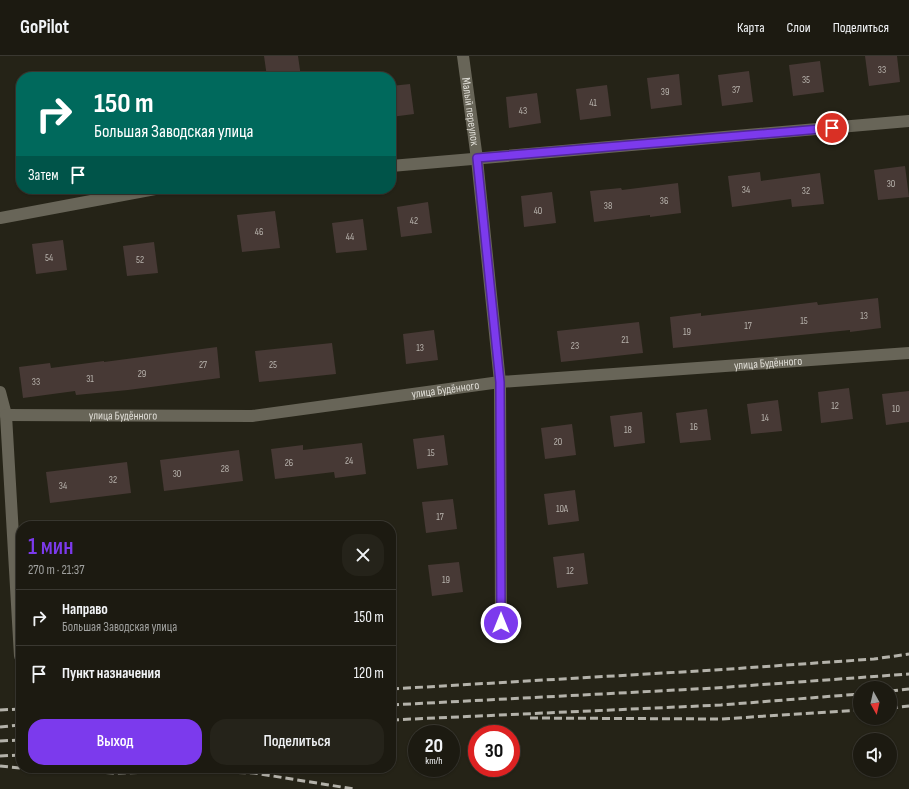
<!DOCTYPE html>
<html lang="ru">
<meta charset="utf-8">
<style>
body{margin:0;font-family:"Sofia Sans Condensed",sans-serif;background:#25231a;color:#f1f3f6;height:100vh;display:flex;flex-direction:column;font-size:15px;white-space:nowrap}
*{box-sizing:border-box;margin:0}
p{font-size:13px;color:#a0a19f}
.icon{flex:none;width:22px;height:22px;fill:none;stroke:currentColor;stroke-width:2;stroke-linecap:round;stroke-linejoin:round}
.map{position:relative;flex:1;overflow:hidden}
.sheet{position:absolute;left:16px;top:465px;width:380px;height:252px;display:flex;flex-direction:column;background:#1c1a11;border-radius:16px;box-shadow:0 1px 3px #0004,0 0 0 1px #3a3831}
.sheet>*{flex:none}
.hud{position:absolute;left:16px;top:16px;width:380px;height:122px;border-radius:16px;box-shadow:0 1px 3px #0004,0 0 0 1px #3a3831;background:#00695c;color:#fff;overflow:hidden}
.needle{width:26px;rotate:172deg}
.tools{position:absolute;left:853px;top:625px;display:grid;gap:8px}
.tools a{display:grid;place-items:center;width:44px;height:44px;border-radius:50%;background:#1c1a11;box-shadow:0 1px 3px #0004,0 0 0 1px #3a3831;font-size:20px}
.speed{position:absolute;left:408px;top:669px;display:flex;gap:8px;font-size:20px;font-weight:700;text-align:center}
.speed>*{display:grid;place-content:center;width:52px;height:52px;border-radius:50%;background:#1c1a11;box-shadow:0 1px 3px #0004,0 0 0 1px #3a3831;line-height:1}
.speed small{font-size:10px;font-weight:400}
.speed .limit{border:6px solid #d22;background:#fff;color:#111}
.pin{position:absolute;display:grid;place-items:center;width:34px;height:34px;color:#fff;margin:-17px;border:2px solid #fff;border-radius:50%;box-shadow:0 1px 4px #0007}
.me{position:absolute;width:44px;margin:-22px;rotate:0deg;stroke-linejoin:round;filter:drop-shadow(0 0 3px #0008)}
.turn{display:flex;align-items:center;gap:14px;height:84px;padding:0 12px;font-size:18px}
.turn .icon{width:52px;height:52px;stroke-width:2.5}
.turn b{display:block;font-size:28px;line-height:34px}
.then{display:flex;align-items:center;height:38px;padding:0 12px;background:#0003;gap:8px;font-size:15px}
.round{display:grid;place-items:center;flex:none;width:42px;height:42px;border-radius:16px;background:#25231a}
.head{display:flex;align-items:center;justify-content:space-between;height:68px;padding:0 12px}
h1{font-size:24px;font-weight:600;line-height:30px;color:#7c3aed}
.primary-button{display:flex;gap:8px;margin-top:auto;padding:8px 12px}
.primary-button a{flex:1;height:46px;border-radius:16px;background:#7c3aed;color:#fff;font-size:16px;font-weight:600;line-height:46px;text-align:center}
.primary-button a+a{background:#25231a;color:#f1f3f6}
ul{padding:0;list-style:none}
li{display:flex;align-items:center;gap:12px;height:56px;padding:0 12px;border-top:1px solid #3a3831}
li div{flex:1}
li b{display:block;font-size:15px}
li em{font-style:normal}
header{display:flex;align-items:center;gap:24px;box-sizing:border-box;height:56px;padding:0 20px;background:#1c1a11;border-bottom:1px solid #3a3831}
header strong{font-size:19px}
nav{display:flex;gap:22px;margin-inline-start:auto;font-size:14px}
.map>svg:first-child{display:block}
</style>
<header>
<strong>GoPilot</strong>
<nav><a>Карта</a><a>Слои</a><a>Поделиться</a></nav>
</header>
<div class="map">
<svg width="909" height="733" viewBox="0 0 909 733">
<rect width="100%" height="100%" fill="#252317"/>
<g fill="#473935">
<path d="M 264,0 L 298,0 L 301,21 L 267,21 Z"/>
<path d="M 865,0 L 897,0 L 900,26 L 869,30 Z"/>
<path d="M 820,5 L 824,36 L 793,40 L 789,9 Z"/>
<path d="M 749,15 L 753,46 L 722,50 L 718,19 Z"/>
<path d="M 679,18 L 682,49 L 651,53 L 647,22 Z"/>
<path d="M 410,28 L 414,58 L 391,61 L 391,30 Z"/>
<path d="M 607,29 L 611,60 L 580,64 L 576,33 Z"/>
<path d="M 537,37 L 541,67 L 509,72 L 506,41 Z"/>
<path d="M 905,110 L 909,141 L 878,144 L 874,114 Z"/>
<path d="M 760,116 L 761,125 L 820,117 L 824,148 L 792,151 L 791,143 L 732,151 L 728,120 Z"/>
<path d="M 678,127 L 681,157 L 650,161 L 650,159 L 594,166 L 590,135 L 621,132 L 622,134 Z"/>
<path d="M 552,136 L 556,167 L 524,171 L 521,140 Z"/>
<path d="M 428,146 L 432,177 L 401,181 L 397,151 Z"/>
<path d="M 275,155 L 280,192 L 242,196 L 237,159 Z"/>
<path d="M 363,163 L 367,194 L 336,197 L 332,167 Z"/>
<path d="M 63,184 L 67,214 L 36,218 L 32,188 Z"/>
<path d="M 154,186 L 158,217 L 127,220 L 123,190 Z"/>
<path d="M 878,242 L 881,272 L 850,276 L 850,274 L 673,292 L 670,261 L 701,257 L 701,260 L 817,246 L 818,249 Z"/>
<path d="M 639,266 L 643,297 L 561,306 L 557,275 Z"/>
<path d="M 434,274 L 438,304 L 406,308 L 403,278 Z"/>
<path d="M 332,287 L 336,318 L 259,326 L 255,295 Z"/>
<path d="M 217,291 L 220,322 L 128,334 L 76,339 L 75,335 L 23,342 L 19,311 L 50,307 L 51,312 L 104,305 L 104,306 Z"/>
<path d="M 849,332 L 853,363 L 821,367 L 818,336 Z"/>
<path d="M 909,335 L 909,366 L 886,369 L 882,338 Z"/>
<path d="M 778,344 L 782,375 L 751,378 L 747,348 Z"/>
<path d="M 707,353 L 711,384 L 680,387 L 676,357 Z"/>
<path d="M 642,356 L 645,387 L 614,391 L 610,360 Z"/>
<path d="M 572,368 L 576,399 L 545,403 L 541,372 Z"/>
<path d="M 444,379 L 448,409 L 417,413 L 413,383 Z"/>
<path d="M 362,387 L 366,418 L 335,422 L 334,416 L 275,423 L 271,393 L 303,389 L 303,394 Z"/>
<path d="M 239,394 L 243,425 L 164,435 L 160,404 Z"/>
<path d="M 127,406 L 131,437 L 50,447 L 46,416 Z"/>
<path d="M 575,434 L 579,465 L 548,469 L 544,438 Z"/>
<path d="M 453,443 L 457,473 L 426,477 L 422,446 Z"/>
<path d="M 584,497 L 588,528 L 557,532 L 553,501 Z"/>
<path d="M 459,506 L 463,536 L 432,540 L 428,509 Z"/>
</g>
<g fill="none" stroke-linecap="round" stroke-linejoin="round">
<g stroke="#686558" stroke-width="12">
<path id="s1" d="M 463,0 L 477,103 L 500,326 L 501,567"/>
<path d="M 391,110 L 909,65"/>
<path d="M 0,162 L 155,133"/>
<path d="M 0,336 L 6,359 L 20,600"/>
<path id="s2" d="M 6,359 L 252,360 L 500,326 L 909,297"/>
</g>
<g stroke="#b4b2aa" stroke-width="3" stroke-dasharray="8 4" stroke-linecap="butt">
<path d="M 391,633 L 715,614 L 874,603 L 909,598"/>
<path d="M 890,635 L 909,633"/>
<path d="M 391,649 L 715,632 L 909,618"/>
<path d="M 890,652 L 909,650"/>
<path d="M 0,654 L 21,653"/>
<path d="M 530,662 L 721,663 L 860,654"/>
<path d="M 391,664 L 721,649 L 860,638"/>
<path d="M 0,671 L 21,669"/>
<path d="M 0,685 L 21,684"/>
<path d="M 0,700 L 21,699"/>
<path d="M 0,710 L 21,712"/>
<path d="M 22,712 L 116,717 L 199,715 L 254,717 L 354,733"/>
</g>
</g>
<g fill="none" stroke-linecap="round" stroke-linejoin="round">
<g stroke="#51269a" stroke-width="10">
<path id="route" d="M 501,567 L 500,326 L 477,102 L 832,72"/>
</g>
<use href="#route" stroke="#7c3aed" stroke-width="7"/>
</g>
<g text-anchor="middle" stroke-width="4" stroke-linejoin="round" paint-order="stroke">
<g font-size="10" fill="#b9b4ae">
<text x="882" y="17">33</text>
<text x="806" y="27">35</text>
<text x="736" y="37">37</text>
<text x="665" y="39">39</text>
<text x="593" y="50">41</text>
<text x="523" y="58">43</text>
<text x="891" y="131">30</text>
<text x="746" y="137">34</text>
<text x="806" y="138">32</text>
<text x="664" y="148">36</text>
<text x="608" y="153">38</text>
<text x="538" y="158">40</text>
<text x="414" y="168">42</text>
<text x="259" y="179">46</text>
<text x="350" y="184">44</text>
<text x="49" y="205">54</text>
<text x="140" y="207">52</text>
<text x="864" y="263">13</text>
<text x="804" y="268">15</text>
<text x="748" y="273">17</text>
<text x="687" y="279">19</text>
<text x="625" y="287">21</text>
<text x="575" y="293">23</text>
<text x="420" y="295">13</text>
<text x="203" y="312">27</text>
<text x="273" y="312">25</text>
<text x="142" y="321">29</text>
<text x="90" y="326">31</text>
<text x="36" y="329">33</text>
<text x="835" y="353">12</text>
<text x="896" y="356">10</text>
<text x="765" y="365">14</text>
<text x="694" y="374">16</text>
<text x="628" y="377">18</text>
<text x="558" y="389">20</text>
<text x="431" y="400">15</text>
<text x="349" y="408">24</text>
<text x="289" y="410">26</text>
<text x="225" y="416">28</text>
<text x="177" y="421">30</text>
<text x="113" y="427">32</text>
<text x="63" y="433">34</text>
<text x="562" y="456">10А</text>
<text x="440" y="464">17</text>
<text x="570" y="518">12</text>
<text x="446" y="527">19</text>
</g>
<g font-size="12" fill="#dfddd6" stroke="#1c190e">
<text dy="4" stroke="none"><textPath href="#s1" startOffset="56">Малый переулок</textPath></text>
<text dy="4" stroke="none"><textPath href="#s2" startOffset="765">улица Будённого</textPath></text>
<text dy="4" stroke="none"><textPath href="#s2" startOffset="441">улица Будённого</textPath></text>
<text dy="4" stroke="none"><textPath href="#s2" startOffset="117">улица Будённого</textPath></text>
</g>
</g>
</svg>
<div class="tools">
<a><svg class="needle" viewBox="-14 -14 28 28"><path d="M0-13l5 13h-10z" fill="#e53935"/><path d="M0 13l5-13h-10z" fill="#a0a19f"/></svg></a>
<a><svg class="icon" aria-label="sound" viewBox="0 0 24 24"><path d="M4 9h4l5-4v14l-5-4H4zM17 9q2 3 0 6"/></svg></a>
</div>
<div class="speed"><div>20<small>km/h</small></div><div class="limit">30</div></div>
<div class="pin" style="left:832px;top:72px;background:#d93025"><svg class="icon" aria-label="arrive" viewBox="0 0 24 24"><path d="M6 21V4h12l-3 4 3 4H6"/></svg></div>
<svg class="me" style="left:501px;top:567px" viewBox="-20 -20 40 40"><circle r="17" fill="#7c3aed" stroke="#fff" stroke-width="3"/><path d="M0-11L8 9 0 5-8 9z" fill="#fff"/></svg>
<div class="hud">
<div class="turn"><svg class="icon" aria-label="right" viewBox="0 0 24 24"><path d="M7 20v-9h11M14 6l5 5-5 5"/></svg><div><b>150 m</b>Большая Заводская улица</div></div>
<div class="then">Затем<svg class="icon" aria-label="arrive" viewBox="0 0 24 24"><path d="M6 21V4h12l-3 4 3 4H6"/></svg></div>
</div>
<section class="sheet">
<div class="head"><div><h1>1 мин</h1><p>270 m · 21:37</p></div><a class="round"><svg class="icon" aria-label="close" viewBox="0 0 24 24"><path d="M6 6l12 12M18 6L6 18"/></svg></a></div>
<ul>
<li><svg class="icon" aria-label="right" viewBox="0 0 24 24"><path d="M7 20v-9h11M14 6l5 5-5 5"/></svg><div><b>Направо</b><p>Большая Заводская улица</p></div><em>150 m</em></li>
<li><svg class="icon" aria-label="arrive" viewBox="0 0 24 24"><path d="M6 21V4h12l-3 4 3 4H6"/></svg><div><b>Пункт назначения</b></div><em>120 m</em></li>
</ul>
<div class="primary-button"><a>Выход</a><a>Поделиться</a></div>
</section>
</div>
